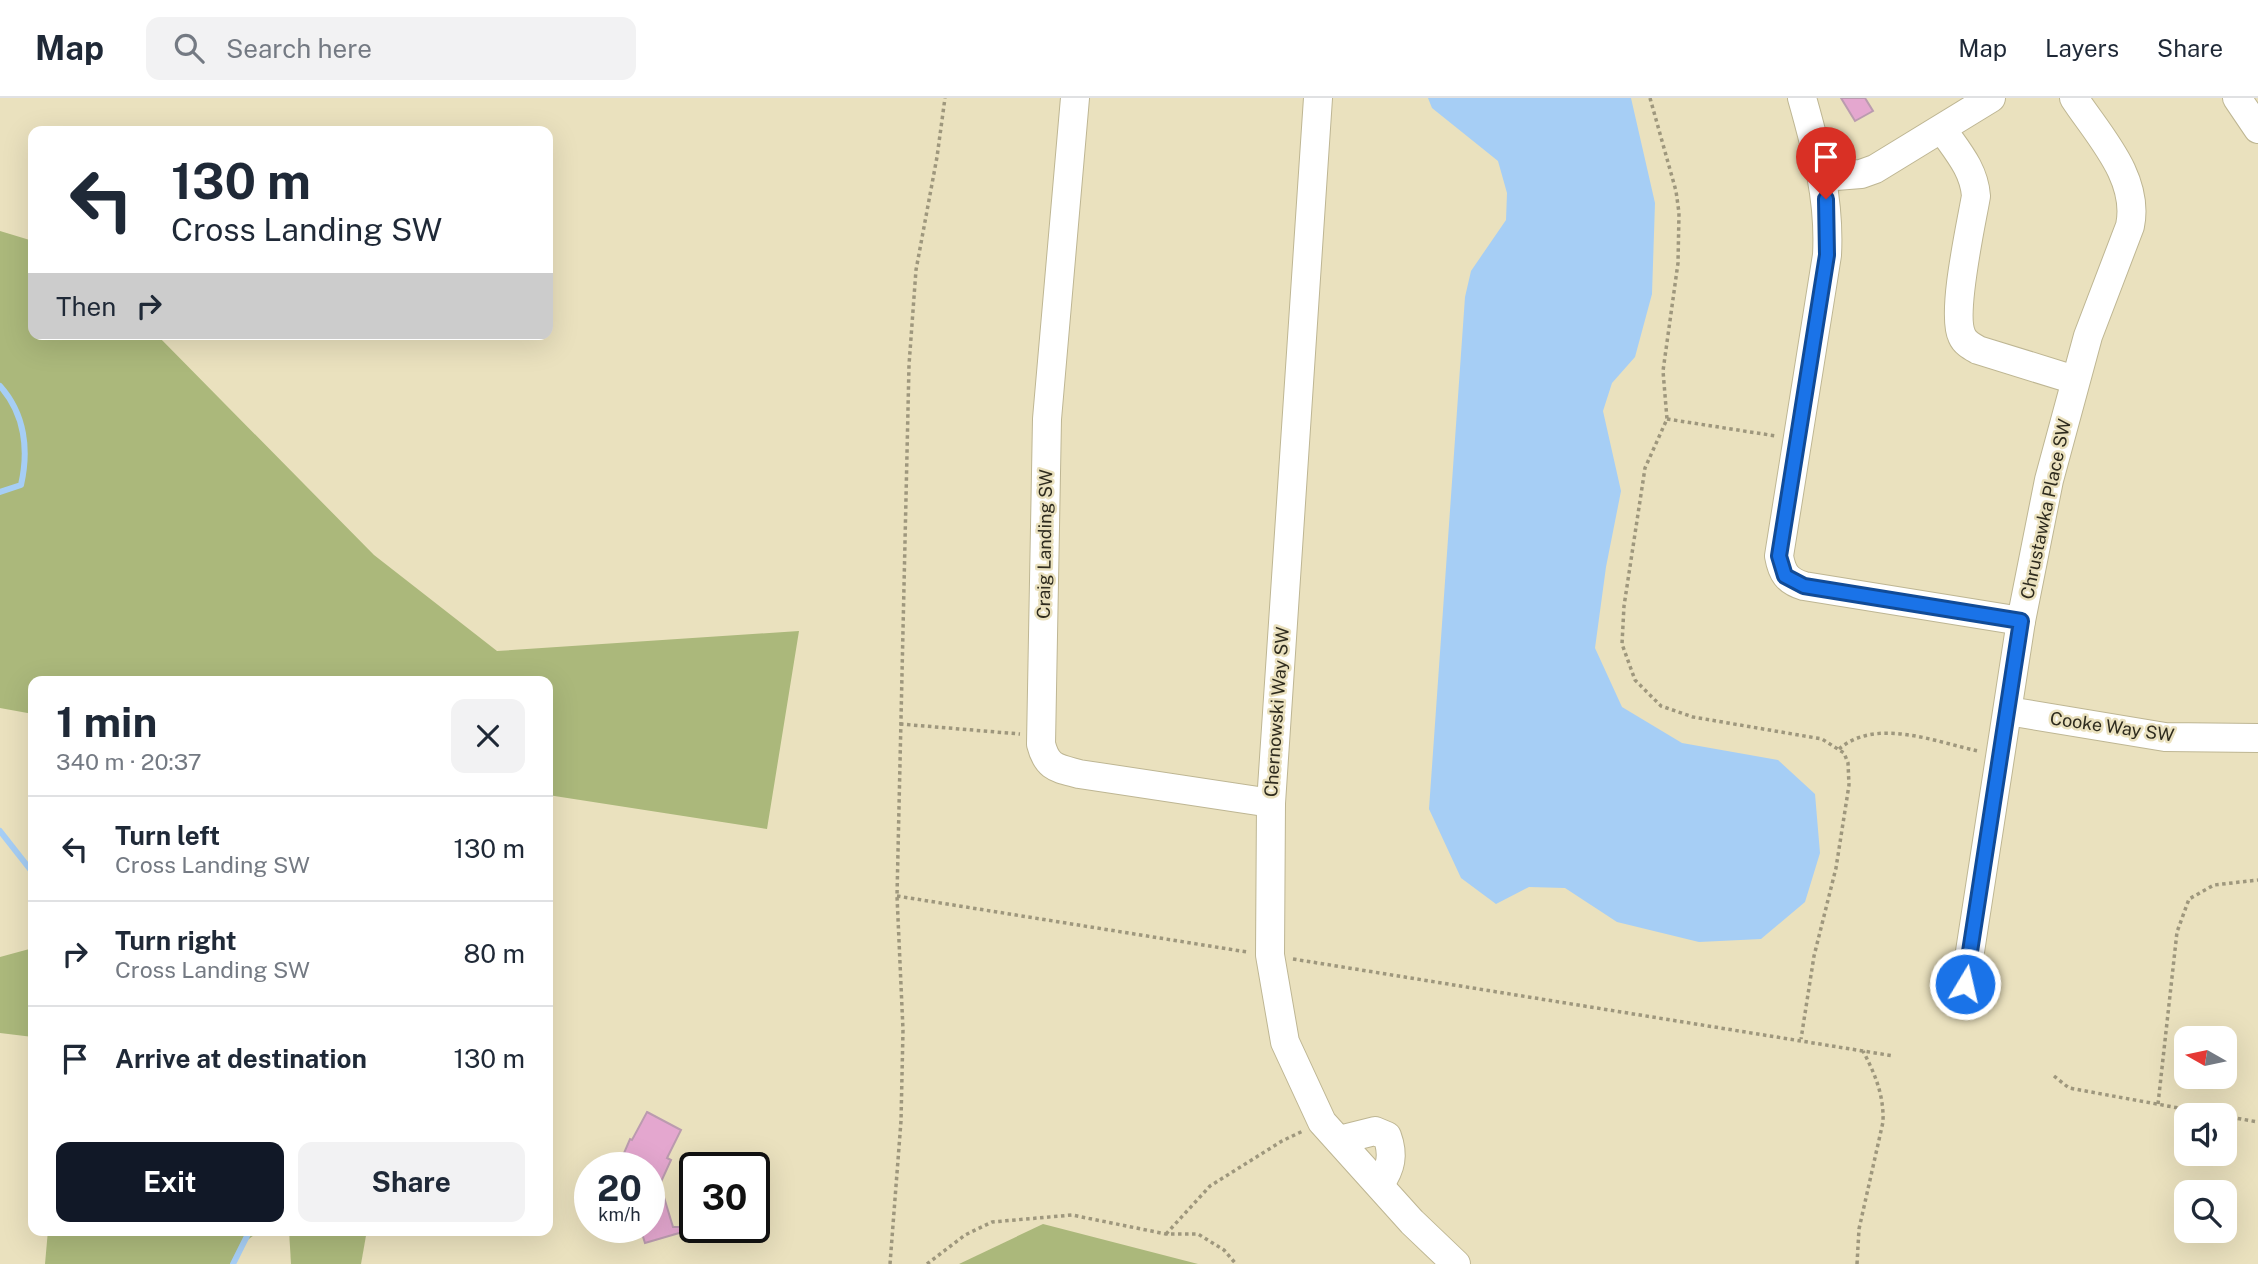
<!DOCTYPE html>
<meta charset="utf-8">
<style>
body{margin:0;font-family:"Public Sans",sans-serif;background:#f2f2f3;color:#1f2937;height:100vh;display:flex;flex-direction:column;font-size:26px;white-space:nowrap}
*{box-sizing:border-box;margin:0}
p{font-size:23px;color:#747a83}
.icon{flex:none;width:38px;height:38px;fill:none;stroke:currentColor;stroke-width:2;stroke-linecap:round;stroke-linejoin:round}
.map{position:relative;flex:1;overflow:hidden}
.side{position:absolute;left:28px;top:578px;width:525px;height:560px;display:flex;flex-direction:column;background:#fff;border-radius:14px;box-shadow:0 7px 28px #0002}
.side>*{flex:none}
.top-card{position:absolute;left:28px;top:28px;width:525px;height:214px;border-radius:14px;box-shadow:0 7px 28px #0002;background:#fff;color:#1f2937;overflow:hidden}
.needle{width:46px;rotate:279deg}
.buttons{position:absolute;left:2174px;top:928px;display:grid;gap:14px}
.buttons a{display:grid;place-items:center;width:63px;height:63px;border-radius:14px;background:#fff;box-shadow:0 7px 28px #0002;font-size:35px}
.speed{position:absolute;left:574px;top:1054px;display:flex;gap:14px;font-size:35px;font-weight:700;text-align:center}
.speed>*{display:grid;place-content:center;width:91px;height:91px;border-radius:50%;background:#fff;box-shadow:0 7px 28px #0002;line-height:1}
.speed small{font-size:18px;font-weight:400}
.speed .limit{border:4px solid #111;border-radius:10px;background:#fff;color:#111}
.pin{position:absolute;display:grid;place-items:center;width:60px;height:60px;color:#fff;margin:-72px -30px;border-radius:50% 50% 50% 0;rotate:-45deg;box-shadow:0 0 7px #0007}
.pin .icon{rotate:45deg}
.me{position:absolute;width:77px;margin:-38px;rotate:9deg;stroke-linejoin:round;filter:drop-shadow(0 0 5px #0008)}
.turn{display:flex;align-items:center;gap:24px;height:147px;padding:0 28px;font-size:32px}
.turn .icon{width:91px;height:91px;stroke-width:2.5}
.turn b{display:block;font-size:49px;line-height:60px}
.then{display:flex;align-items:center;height:66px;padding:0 28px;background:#0003;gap:14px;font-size:26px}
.round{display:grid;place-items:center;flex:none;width:74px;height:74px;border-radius:14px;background:#f2f2f3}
.summary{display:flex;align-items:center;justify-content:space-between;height:119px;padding:0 28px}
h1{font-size:42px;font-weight:700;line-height:52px}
.action{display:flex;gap:14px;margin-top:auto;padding:14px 28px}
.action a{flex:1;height:80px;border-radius:14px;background:#111827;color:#fff;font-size:28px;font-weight:700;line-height:80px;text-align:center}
.action a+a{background:#f2f2f3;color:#1f2937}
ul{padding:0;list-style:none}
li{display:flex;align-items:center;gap:21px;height:105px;padding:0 28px;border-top:2px solid #e0e1e3}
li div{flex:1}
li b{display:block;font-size:26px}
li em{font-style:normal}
header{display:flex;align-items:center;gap:42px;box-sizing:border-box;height:98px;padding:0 35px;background:#fff;border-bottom:2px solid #e0e1e3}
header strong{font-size:33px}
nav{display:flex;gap:38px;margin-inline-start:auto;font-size:24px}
.search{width:490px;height:63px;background:#f2f2f3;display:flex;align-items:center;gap:18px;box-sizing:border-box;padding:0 24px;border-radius:14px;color:#747a83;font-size:26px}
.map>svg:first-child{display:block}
</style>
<header>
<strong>Map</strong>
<div class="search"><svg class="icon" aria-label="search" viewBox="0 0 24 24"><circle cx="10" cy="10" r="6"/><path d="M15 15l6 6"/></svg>Search here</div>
<nav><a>Map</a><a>Layers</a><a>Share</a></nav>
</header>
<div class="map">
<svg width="2258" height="1166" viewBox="0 0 2258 1166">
<rect width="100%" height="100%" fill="#eae1be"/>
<g fill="#abb87b">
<path d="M 0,133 L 33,143 L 33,236 L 156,236 L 374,457 L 497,553 L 799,533 L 767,731 L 548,697 L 548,583 L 33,583 L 33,616 L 0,610 Z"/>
<path d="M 33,850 L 33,939 L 0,935 L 0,859 Z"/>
<path d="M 1043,1126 L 1198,1166 L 959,1166 Z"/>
<path d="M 48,1132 L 261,1132 L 246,1143 L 231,1166 L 45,1166 Z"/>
<path d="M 289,1132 L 367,1132 L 361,1166 L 291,1166 Z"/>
</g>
<path fill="#a6cef5" d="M 1428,0 L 1631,0 L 1655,105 L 1652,196 L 1635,259 L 1612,285 L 1603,313 L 1621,393 L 1606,469 L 1595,550 L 1622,609 L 1682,645 L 1778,662 L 1815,696 L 1820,755 L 1805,804 L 1761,841 L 1699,844 L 1617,824 L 1565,790 L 1529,789 L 1496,806 L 1461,780 L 1429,711 L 1465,199 L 1471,173 L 1506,122 L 1507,95 L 1498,63 L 1432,10 Z"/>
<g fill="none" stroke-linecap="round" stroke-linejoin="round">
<g stroke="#a6cef5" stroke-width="6">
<path d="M 0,288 C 25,316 29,352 21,387 L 0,394"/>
<path d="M 0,733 L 33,775"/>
<path d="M 233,1166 L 250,1132"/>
</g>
</g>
<g fill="#e4a7cf" stroke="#bb9baf" stroke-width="2">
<path d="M 1841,0 L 1865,0 L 1873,13 L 1855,23 Z"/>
<path d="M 647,1014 L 681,1032 L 667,1060 L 671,1062 L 660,1086 L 673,1129 L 685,1129 L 686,1133 L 645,1145 L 640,1129 L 649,1129 L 649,1069 L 618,1069 L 630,1041 L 632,1042 Z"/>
</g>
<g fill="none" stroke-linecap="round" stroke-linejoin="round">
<g stroke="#beb693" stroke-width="30">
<g id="minor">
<path d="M 1075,0 L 1047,321 L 1041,646 C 1047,670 1057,670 1079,676 L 1271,705"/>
<path d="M 1318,0 L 1271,705 L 1270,857 L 1285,944 L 1322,1024 L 1412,1124 L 1456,1166"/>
<path d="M 1802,0 C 1817,53 1830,102 1827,157 L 1779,458 C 1782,475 1787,483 1804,488 L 2021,523"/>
<path d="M 2237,0 L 2258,31"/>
<path d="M 1942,31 C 1957,53 1974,71 1976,98 C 1971,127 1951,216 1962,238 C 1965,245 1971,248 1978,252 L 2075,282"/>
<path d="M 1823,79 L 1861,76 L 1875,71 L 1991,0"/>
<path d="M 2008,613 L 2165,639 L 2258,640"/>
<path d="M 1965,886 L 2021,523 L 2049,382 L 2088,238 L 2130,128 C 2140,80 2099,38 2074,0"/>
<path d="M 1339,1042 L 1375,1033 L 1387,1038 C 1394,1057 1391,1070 1380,1086"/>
</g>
</g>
<g stroke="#9e977d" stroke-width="3.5" stroke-dasharray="3.5 3.5" stroke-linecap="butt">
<path d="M 1650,0 L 1676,93 L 1679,115 L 1678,165 L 1663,273 L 1667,321 L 1645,370 L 1624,508 L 1622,546 L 1635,582 L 1661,608 L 1693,619 L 1822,641 L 1844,655 L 1848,665 L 1849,687 L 1836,770 L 1814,858 L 1801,941"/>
<path d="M 1667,321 L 1776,338"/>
<path d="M 900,626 L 1020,636"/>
<path d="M 1839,651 C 1876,619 1936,644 1978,653"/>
<path d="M 897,798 L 1247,854"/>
<path d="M 1293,861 L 1894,958"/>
<path d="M 2054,978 L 2069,990 L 2217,1017"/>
<path d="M 2158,1006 L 2177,834 L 2189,801 L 2214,787 L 2258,782"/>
<path d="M 2224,1018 L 2258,1024"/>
<path d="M 1166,1136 L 1210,1088 L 1282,1043 L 1303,1033"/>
<path d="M 890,1166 L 901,1023 L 903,932 L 897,798 L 909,267 L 916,172 L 937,59 L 945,0"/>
<path d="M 927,1166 L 965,1137 L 992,1124 L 1072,1117 L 1166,1136 L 1198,1136 L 1224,1152 L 1236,1166"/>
<path d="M 1857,1166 L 1859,1131 L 1883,1024 C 1884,997 1875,976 1863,953"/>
</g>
<use href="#minor" stroke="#fff" stroke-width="28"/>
</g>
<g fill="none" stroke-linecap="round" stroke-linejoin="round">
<g stroke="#114b97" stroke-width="18">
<path id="route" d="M 1826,101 L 1827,157 L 1779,458 L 1785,478 L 1804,488 L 2021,523 L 1965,886"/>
</g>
<use href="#route" stroke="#1a73e8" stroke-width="12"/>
</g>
<g text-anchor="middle" stroke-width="5" stroke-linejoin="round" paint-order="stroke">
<g font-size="18" fill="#2e2b1e" stroke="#eae1be">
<text transform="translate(2046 411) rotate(-78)" y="6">Chrustawka Place SW</text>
<text transform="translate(1045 446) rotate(-89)" y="6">Craig Landing SW</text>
<text transform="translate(1277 614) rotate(-86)" y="6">Chernowski Way SW</text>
<text transform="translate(2112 629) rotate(8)" y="6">Cooke Way SW</text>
</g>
</g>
</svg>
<div class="buttons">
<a><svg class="needle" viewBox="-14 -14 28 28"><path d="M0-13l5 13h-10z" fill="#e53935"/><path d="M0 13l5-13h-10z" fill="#747a83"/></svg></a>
<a><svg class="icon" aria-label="sound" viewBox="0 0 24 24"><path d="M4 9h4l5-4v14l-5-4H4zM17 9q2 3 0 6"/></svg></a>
<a><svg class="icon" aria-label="search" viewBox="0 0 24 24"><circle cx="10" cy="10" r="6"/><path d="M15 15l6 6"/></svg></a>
</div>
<div class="speed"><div>20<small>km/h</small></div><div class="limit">30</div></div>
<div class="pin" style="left:1826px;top:101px;background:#d93025"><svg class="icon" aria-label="arrive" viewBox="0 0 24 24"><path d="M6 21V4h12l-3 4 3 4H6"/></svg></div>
<svg class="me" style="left:1965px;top:886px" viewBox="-20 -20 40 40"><circle r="17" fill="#1a73e8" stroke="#fff" stroke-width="3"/><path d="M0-11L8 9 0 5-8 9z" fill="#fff"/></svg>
<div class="top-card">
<div class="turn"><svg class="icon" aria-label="left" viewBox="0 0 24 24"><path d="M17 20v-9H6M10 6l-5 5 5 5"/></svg><div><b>130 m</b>Cross Landing SW</div></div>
<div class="then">Then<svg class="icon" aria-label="right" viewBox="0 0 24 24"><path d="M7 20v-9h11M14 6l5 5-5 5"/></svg></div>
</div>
<section class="side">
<div class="summary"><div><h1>1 min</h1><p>340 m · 20:37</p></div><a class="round"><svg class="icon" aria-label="close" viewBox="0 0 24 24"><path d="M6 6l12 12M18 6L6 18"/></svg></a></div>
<ul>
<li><svg class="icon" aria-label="left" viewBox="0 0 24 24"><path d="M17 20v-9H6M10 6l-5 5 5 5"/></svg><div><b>Turn left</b><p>Cross Landing SW</p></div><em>130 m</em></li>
<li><svg class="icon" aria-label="right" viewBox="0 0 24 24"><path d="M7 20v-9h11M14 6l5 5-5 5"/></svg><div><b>Turn right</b><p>Cross Landing SW</p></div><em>80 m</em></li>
<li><svg class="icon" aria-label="arrive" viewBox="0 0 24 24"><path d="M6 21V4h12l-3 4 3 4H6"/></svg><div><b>Arrive at destination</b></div><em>130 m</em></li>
</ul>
<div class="action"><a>Exit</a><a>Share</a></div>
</section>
</div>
